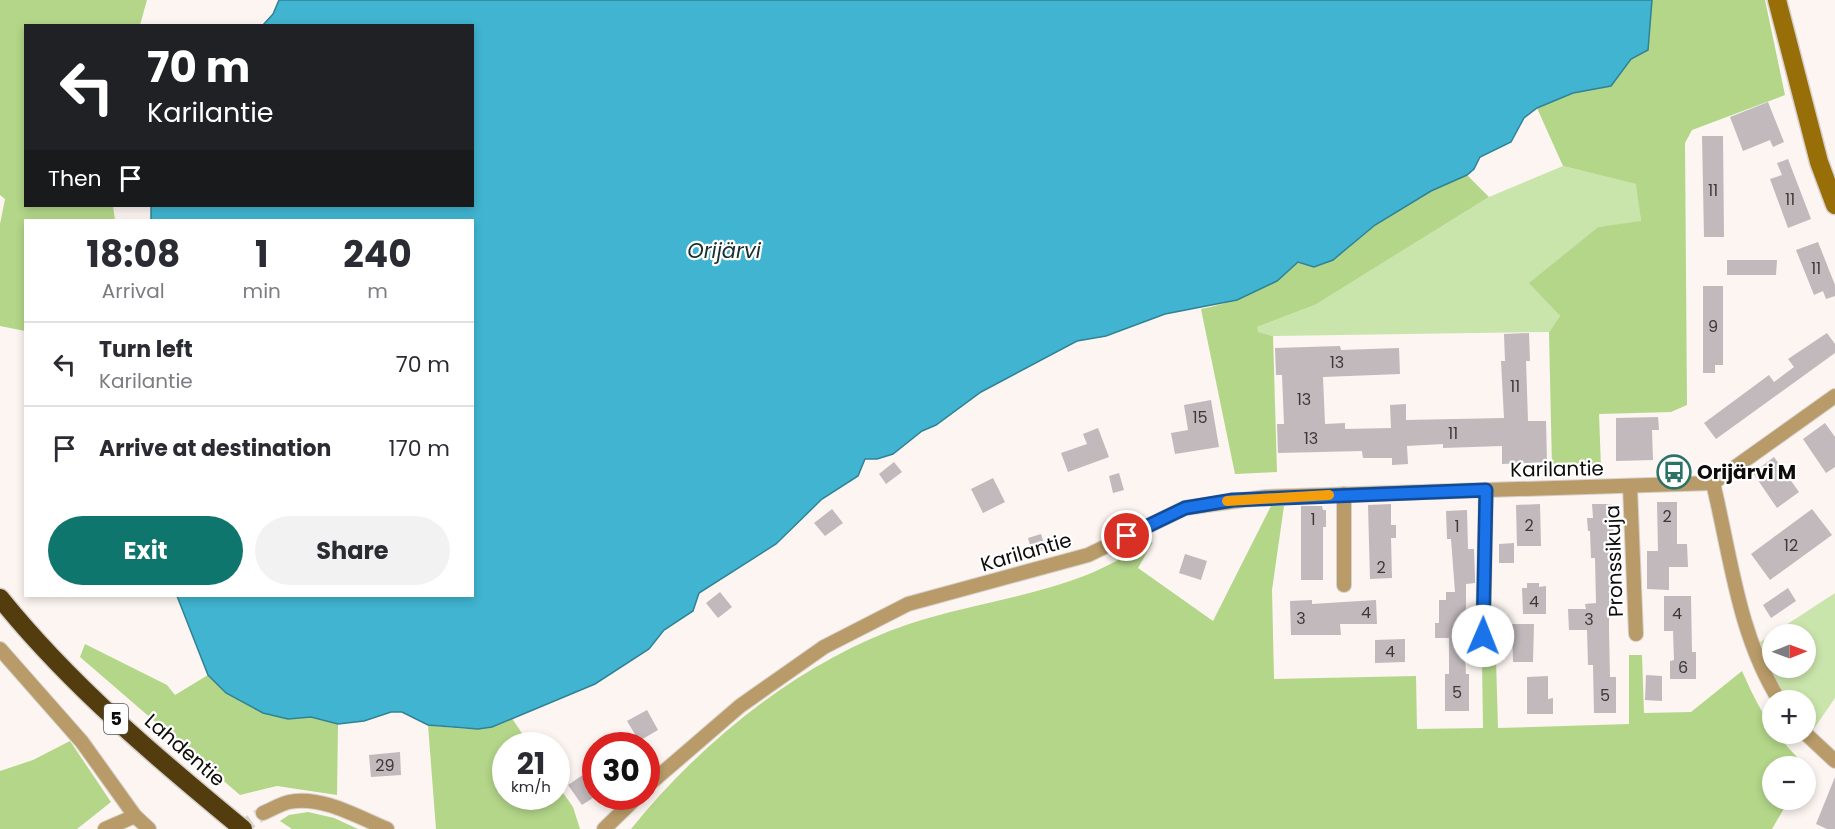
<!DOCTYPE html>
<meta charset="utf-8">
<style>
body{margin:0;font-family:Poppins,sans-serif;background:#f2f2f3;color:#2b2b33;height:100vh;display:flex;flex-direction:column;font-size:22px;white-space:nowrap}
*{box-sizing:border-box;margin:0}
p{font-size:20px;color:#7c7c81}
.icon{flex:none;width:33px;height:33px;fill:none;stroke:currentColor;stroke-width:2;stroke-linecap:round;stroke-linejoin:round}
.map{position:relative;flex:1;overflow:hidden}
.panel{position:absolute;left:24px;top:219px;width:450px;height:378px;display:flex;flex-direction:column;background:#fff;border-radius:0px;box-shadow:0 3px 9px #0003}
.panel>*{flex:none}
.guide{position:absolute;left:24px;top:24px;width:450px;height:183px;border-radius:0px;box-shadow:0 3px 9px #0003;background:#202124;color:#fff;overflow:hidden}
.needle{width:39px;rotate:89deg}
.tools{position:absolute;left:1762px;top:624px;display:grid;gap:12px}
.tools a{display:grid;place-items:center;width:54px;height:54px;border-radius:50%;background:#fff;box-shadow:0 3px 9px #0003;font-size:30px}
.speed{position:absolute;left:492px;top:732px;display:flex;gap:12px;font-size:30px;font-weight:700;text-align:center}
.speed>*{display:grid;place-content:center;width:78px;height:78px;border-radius:50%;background:#fff;box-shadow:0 3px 9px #0003;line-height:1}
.speed small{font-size:15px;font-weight:400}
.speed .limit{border:9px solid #d22;background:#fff;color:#111}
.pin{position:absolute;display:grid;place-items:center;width:51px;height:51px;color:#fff;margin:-26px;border:3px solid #fff;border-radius:50%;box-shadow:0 2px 6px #0007}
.me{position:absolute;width:66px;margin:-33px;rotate:1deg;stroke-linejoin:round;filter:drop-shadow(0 0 4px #0008)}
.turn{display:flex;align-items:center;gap:21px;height:126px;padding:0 24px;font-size:27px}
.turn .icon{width:78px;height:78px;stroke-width:2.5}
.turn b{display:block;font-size:42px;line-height:51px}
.then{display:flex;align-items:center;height:57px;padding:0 24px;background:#0003;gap:12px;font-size:22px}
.eta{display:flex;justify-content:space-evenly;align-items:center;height:102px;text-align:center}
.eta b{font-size:36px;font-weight:700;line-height:42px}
.primary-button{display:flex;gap:12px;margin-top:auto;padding:12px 24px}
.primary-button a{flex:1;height:69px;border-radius:36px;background:#0f766e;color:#fff;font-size:24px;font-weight:700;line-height:69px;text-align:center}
.primary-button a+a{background:#f2f2f3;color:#2b2b33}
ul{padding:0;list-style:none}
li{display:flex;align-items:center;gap:18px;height:84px;padding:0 24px;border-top:2px solid #e1e1e2}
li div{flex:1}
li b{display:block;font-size:22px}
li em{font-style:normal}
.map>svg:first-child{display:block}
</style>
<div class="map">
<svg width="1835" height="829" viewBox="0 0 1835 829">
<rect width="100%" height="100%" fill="#fcf5f1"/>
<g fill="#cae5ab" fill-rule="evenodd">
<path d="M 1563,166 L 1637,184 L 1641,222 L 1598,227 L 1530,283 L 1560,316 L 1549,332 L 1273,336 L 1257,332 L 1257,327 L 1315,305 L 1489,197 Z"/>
<path d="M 1835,593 L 1835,698 L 1811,733 L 1806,728 L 1806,700 L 1786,700 L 1777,686 L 1760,642 ZM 1773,634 L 1806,634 L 1806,668 L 1773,668 Z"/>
</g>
<g fill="#b3d689">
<path d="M 0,0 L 147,0 L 140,25 L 26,26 L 26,206 L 113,206 L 115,220 L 26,220 L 25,331 L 0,326 L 0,224 L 5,199 L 0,195 Z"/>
<path d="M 1652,0 L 1765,0 L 1785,95 L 1692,130 L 1685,143 L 1687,405 L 1671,412 L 1599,414 L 1601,467 L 1552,468 L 1549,332 L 1560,316 L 1529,283 L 1598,227 L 1641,221 L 1636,184 L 1563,166 L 1537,108 L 1573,93 L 1611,86 L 1631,59 L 1648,50 Z"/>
<path d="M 1467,175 L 1489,197 L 1315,305 L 1257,327 L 1258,332 L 1273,336 L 1277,472 L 1235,474 L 1201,309 C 1241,301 1267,289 1298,262 L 1314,267 L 1333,260 L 1375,225 L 1431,191 Z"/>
<path d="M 1271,506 L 1284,506 L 1272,590 L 1274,679 L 1416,676 L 1417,729 L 1483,728 L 1482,659 L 1496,659 L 1498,728 L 1629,724 L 1629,655 L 1642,655 L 1644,713 L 1691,712 L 1742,671 C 1761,714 1774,735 1807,767 L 1806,770 L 1806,766 L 1773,766 L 1773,800 L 1789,800 L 1772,829 L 631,829 C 702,741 800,661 909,624 C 966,605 1027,598 1084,576 C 1107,567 1130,553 1153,542 L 1138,568 L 1213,621 Z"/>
<path d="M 85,644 L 167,685 L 175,695 L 208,675 L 227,693 L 263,713 L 288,719 L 311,717 L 338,724 L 337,795 L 277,786 L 240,795 L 80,657 Z"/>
<path d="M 511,717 L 530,745 L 506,746 L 506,796 L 556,796 L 557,784 L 573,807 L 580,829 L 436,829 L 428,725 C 453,728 489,734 511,717 Z"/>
<path d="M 70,741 L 111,802 L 77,829 L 0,829 L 0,771 L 33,760 Z"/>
<path d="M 308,812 L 334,818 L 358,829 L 292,829 L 280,821 L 289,815 Z"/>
</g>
<path fill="#40b4d0" stroke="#318295" stroke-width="1.5" d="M 279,0 L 1652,0 L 1648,50 L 1631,59 L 1611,86 L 1573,93 L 1537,108 L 1524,118 L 1511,142 L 1480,157 L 1474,169 L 1467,175 L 1431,191 L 1375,225 L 1333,260 L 1314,267 L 1298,262 L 1277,281 L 1237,300 L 1165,314 L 1106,336 L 1077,341 L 981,392 L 936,425 L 922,431 L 893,454 L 877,459 L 865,459 L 858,476 L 822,499 L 776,544 L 699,593 L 693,611 L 664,630 L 649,649 L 595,684 L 492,727 L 478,729 L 428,725 L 402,712 L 391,712 L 364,721 L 338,724 L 311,717 L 288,719 L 263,713 L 226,693 L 208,675 L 177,596 L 472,596 L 472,220 L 151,220 L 151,206 L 472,206 L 472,26 L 263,25 L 273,14 Z"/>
<g fill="#c1b9bc">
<path d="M 1768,102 L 1784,142 L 1773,147 L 1770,140 L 1743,151 L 1730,117 Z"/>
<path d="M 1702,136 L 1723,136 L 1724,237 L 1704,237 Z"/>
<path d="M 1788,159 L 1811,219 L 1788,228 L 1770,179 L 1782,175 L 1777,163 Z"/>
<path d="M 1818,242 L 1835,285 L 1835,296 L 1826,299 L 1823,291 L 1814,295 L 1796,250 Z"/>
<path d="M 1727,260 L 1777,260 L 1776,275 L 1727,275 Z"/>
<path d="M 1703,286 L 1723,286 L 1723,365 L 1715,365 L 1715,373 L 1703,373 Z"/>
<path d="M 1529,333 L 1530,361 L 1526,361 L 1528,421 L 1546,421 L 1547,462 L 1502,464 L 1502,446 L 1443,448 L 1443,444 L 1407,446 L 1408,464 L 1392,465 L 1392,458 L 1363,458 L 1362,451 L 1278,453 L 1277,424 L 1284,424 L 1282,375 L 1276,375 L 1275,348 L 1340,346 L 1341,350 L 1399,348 L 1400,374 L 1323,377 L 1325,424 L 1345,423 L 1345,429 L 1391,428 L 1390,405 L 1406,404 L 1406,420 L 1504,418 L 1501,361 L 1505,361 L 1504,334 Z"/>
<path d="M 1827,333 L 1835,344 L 1835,353 L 1716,439 L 1704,423 L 1769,375 L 1774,382 L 1794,367 L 1788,359 Z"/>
<path d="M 1211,400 L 1219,447 L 1175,454 L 1171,433 L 1188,430 L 1184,405 Z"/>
<path d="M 1658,417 L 1659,430 L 1652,430 L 1653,460 L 1616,461 L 1616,418 Z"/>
<path d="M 1825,423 L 1835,437 L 1835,467 L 1826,473 L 1803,439 Z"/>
<path d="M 1098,428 L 1109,457 L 1068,472 L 1061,453 L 1087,444 L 1083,434 Z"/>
<path d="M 1774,457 L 1799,492 L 1777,508 L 1753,473 Z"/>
<path d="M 894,462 L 902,472 L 886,484 L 879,474 Z"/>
<path d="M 1119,473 L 1124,490 L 1113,493 L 1109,476 Z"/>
<path d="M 993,478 L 1005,502 L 983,513 L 971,489 Z"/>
<path d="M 1657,502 L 1677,502 L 1677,544 L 1687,544 L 1688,567 L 1669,567 L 1669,590 L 1647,589 L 1647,551 L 1658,551 Z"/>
<path d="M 1391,504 L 1391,525 L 1396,525 L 1396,538 L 1391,538 L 1392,578 L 1370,579 L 1368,505 Z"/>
<path d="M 1540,504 L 1541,546 L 1517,546 L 1516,505 Z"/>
<path d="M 1592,504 L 1612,504 L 1615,557 L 1612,557 L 1613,587 L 1609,587 L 1609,630 L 1610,677 L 1616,677 L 1616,713 L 1594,713 L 1593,665 L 1588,665 L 1587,630 L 1569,630 L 1568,609 L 1586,609 L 1585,604 L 1596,603 L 1595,558 L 1591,558 L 1590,531 L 1588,531 L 1587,518 L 1593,518 Z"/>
<path d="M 1301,506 L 1322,506 L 1323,510 L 1326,510 L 1326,527 L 1323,527 L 1323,580 L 1301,580 Z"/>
<path d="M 832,509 L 843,523 L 825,536 L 814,523 Z"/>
<path d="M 1812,509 L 1832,535 L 1770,580 L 1751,554 Z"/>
<path d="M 1467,510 L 1468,549 L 1474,549 L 1475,578 L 1475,583 L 1466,584 L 1466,625 L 1463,625 L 1466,674 L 1469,674 L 1469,711 L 1445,711 L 1445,674 L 1449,674 L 1449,638 L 1435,638 L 1435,623 L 1439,623 L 1439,600 L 1446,600 L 1446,592 L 1455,592 L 1451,539 L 1447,539 L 1446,511 Z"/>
<path d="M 1041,534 L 1045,548 L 1032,552 L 1028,538 Z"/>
<path d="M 1514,543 L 1514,563 L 1499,563 L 1499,544 Z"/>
<path d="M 1185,554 L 1207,561 L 1201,580 L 1179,573 Z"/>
<path d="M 1527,583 L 1539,583 L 1539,587 L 1546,586 L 1546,614 L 1523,614 L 1522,588 L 1527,588 Z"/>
<path d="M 1788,588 L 1796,601 L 1771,618 L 1763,605 Z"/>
<path d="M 720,592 L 732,607 L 718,618 L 706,603 Z"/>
<path d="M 1664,596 L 1691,596 L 1692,652 L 1696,652 L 1696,679 L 1670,679 L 1670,661 L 1674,660 L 1673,631 L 1664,631 Z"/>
<path d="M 1312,600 L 1312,604 L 1376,600 L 1377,624 L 1340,624 L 1341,635 L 1291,635 L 1290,601 Z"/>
<path d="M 1512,624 L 1534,624 L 1533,662 L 1513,662 Z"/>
<path d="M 1405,639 L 1405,662 L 1375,663 L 1375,640 Z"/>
<path d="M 1646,675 L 1662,676 L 1662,701 L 1645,700 Z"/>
<path d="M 1548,676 L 1548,699 L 1553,698 L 1553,714 L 1527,714 L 1527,677 Z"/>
<path d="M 647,710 L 658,730 L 639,741 L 627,721 Z"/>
<path d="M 400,752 L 401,775 L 371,777 L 369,755 Z"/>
<path d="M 596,766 L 596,796 L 582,805 L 568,785 Z"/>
<path d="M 1835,777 L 1835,829 L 1827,829 L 1816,824 Z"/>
</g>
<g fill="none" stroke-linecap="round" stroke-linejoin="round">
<path stroke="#d8d2cf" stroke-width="14" stroke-dasharray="14 7" stroke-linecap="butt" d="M 240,829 L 263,813"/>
<g stroke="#d6d0cc" stroke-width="16">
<g id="street">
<path d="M 1713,483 C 1731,557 1738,634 1779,700"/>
<path d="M 1630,487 L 1636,634"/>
<path d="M 1344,494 L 1344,585"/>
<path d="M 1483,636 L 1486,490"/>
<path d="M 0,649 L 82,742 L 135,816 L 149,829"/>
<path d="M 1806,734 L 1835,761"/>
<path d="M 646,787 L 740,706 L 824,647 L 908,604 L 1088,555 L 1185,508 L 1266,497 L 1713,483 L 1835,396"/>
<path d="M 263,813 C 271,810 280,804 289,802 C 321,795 358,817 387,829"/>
<path d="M 105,829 L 135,816"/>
<path d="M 604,829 L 638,796"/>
</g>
</g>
<g stroke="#d6d0cc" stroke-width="21">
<path id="secondary" d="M 1777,0 L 1819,162 L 1835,205"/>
</g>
<g stroke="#d6d0cc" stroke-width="21">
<path id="highway" d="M 0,598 C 70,685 157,758 243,829"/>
</g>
<use href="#street" stroke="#b89b68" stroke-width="14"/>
<use href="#secondary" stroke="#986e08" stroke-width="18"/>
<use href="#highway" stroke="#533d0f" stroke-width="18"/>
</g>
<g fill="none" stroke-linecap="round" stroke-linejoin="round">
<g stroke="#114b97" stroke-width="15">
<path id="route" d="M 1127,536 L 1185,508 L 1233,500 L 1486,490 L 1483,636"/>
</g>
<use href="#route" stroke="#1a73e8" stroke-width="10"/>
<path stroke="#f59e0b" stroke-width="10" d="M 1227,501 L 1329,495"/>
</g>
<defs>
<g id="bus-ring" transform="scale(1.725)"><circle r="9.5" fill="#fff" stroke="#2d7266" stroke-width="1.5"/><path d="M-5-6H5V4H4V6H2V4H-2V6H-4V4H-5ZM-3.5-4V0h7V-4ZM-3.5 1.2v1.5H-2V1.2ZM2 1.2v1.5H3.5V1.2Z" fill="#2d7266"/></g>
</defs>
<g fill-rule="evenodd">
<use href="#bus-ring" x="1674" y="472"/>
</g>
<g text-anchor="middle" stroke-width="4.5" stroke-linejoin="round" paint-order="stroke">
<g font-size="16" fill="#3c3838">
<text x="1713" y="196">11</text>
<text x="1790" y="205">11</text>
<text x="1816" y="274">11</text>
<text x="1713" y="332">9</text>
<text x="1337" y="368">13</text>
<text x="1515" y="392">11</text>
<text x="1304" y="405">13</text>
<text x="1200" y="423">15</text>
<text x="1453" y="439">11</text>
<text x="1311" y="444">13</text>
<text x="1667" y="522">2</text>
<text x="1313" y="525">1</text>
<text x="1529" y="531">2</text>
<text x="1457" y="532">1</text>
<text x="1791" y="551">12</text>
<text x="1381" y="573">2</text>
<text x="1534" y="607">4</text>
<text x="1366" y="618">4</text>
<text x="1677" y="619">4</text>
<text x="1301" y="624">3</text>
<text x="1589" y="625">3</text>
<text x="1390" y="657">4</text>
<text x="1683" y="673">6</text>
<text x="1457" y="698">5</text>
<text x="1605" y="701">5</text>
<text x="385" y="771">29</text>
</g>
<rect fill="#fff" stroke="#575655" stroke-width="1.5" x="104" y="704" width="24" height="30" rx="4.5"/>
<g font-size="18" font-weight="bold" fill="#0f0d0c">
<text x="116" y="725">5</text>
</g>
<g font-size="20" fill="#0f0d0c" stroke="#fff">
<text transform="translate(1557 469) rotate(-1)" y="7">Karilantie</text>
<text transform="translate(1026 552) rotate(-16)" y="7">Karilantie</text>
<text transform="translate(1614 561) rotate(-92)" y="7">Pronssikuja</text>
<text transform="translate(185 750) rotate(41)" y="7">Lahdentie</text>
</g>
<g font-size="20" font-weight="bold" fill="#0f0d0c" stroke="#fff" text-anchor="start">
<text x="1697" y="479">Orijärvi M</text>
</g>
<g font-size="21" font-style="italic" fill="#192d32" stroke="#fff">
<text x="724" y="258">Orijärvi</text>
</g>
</g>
</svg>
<div class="tools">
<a><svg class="needle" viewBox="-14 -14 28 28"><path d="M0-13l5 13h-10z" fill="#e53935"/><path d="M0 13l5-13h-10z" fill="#7c7c81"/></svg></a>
<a>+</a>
<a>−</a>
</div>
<div class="speed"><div>21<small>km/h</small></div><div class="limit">30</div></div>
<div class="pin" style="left:1127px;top:536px;background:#d93025"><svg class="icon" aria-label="arrive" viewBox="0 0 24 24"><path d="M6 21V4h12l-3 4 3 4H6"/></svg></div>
<svg class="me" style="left:1483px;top:636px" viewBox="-20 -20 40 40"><circle r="19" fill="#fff"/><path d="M0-13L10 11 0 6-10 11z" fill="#1a73e8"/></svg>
<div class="guide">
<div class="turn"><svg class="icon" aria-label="left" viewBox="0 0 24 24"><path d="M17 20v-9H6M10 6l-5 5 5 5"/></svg><div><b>70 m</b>Karilantie</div></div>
<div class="then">Then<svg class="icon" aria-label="arrive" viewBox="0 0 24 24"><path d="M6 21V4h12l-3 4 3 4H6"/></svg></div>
</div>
<section class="panel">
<div class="eta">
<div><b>18:08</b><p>Arrival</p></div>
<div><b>1</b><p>min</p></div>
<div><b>240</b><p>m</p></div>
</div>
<ul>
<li><svg class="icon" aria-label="left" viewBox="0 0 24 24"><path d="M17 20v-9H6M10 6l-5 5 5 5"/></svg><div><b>Turn left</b><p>Karilantie</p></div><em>70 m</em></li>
<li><svg class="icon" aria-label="arrive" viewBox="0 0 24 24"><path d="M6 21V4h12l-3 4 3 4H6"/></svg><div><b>Arrive at destination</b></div><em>170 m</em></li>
</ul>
<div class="primary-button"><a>Exit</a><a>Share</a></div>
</section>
</div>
